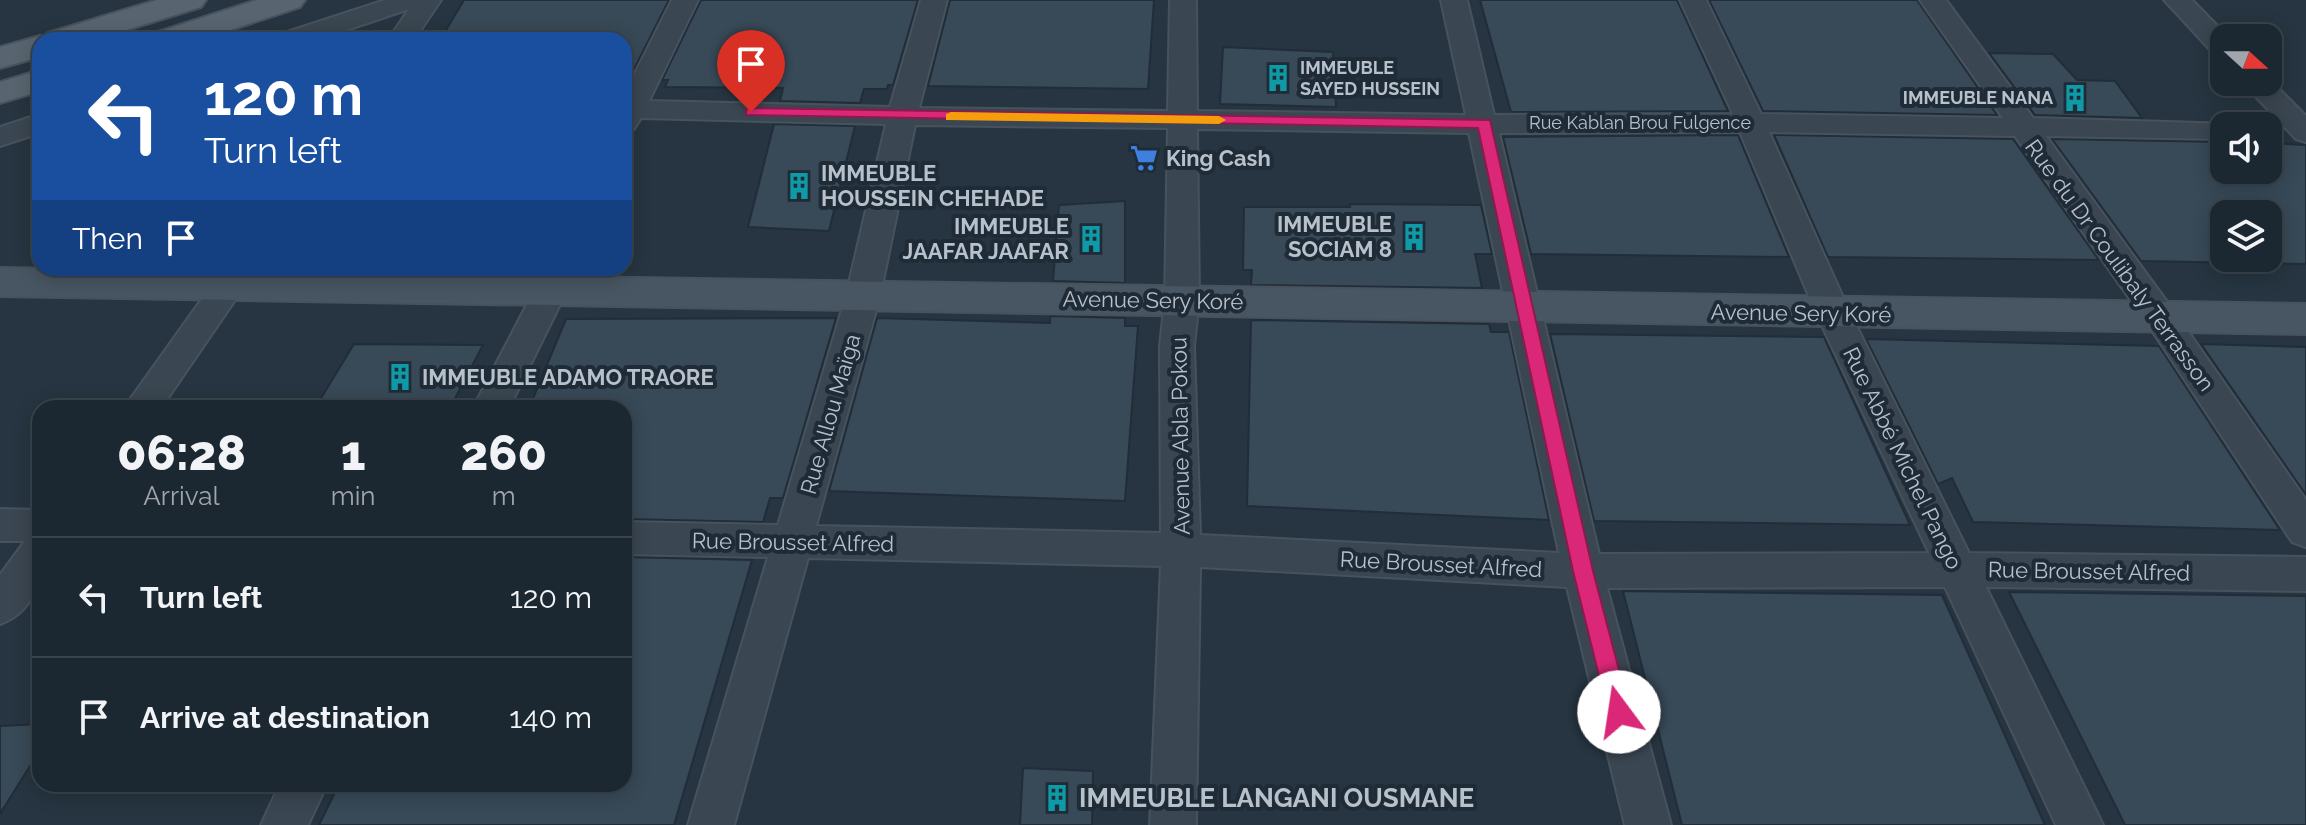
<!DOCTYPE html>
<meta charset="utf-8">
<style>
body{margin:0;font-family:Raleway,sans-serif;background:#253039;color:#f1f3f6;height:100vh;display:flex;flex-direction:column;font-size:30px;white-space:nowrap}
*{box-sizing:border-box;margin:0}
p{font-size:26px;color:#a0a6ab}
.icon{flex:none;width:44px;height:44px;fill:none;stroke:currentColor;stroke-width:2;stroke-linecap:round;stroke-linejoin:round}
.map{position:relative;flex:1;overflow:hidden}
.side{position:absolute;left:32px;top:400px;width:600px;height:392px;display:flex;flex-direction:column;background:#1c2831;border-radius:24px;box-shadow:0 4px 20px #0003,0 0 0 2px #3a444d}
.side>*{flex:none}
.banner{position:absolute;left:32px;top:32px;width:600px;height:244px;border-radius:24px;box-shadow:0 4px 20px #0003,0 0 0 2px #3a444d;background:#1a4fa0;color:#fff;overflow:hidden}
.needle{width:52px;rotate:111deg}
.tools{position:absolute;left:2210px;top:24px;display:grid;gap:16px}
.tools a{display:grid;place-items:center;width:72px;height:72px;border-radius:16px;background:#1c2831;box-shadow:0 4px 20px #0003,0 0 0 2px #3a444d;font-size:40px}
.pin{position:absolute;display:grid;place-items:center;width:68px;height:68px;color:#fff;margin:-82px -34px;border-radius:50% 50% 50% 0;rotate:-45deg;box-shadow:0 0 8px #0007}
.pin .icon{rotate:45deg}
.me{position:absolute;width:88px;margin:-44px;rotate:346deg;stroke-linejoin:round;filter:drop-shadow(0 0 6px #0008)}
.turn{display:flex;align-items:center;gap:28px;height:168px;padding:0 40px;font-size:36px}
.turn .icon{width:104px;height:104px;stroke-width:2.5}
.turn b{display:block;font-size:56px;line-height:68px}
.then{display:flex;align-items:center;height:76px;padding:0 40px;background:#0003;gap:16px;font-size:30px}
.eta{display:flex;justify-content:space-evenly;align-items:center;height:136px;text-align:center}
.eta b{font-size:48px;font-weight:800;line-height:56px}
ul{padding:0;list-style:none}
li{display:flex;align-items:center;gap:24px;height:120px;padding:0 40px;border-top:2px solid #3a444d}
li div{flex:1}
li b{display:block;font-size:30px}
li em{font-style:normal}
.map>svg:first-child{display:block}
</style>
<div class="map">
<svg width="2306" height="825" viewBox="0 0 2306 825">
<rect width="100%" height="100%" fill="#263541"/>
<g fill="#384957" stroke="#212d38" stroke-width="2" fill-rule="evenodd">
<path d="M 464,0 L 669,0 L 628,81 L 624,81 L 624,40 L 440,40 Z"/>
<path d="M 701,0 L 918,0 L 893,85 L 888,85 L 887,89 L 864,89 L 860,103 L 780,101 L 783,88 L 665,87 L 668,80 L 662,80 Z"/>
<path d="M 950,0 L 1154,0 L 1148,89 L 928,86 Z"/>
<path d="M 1480,0 L 1677,0 L 1728,111 L 1511,112 Z"/>
<path d="M 1709,0 L 1917,0 L 1997,115 L 1763,111 Z"/>
<path d="M 1223,47 L 1333,52 L 1336,107 L 1220,104 Z"/>
<path d="M 1989,53 L 2053,54 L 2077,80 L 2115,81 L 2142,118 L 2035,115 Z"/>
<path d="M 774,124 L 855,126 L 829,231 L 748,227 Z"/>
<path d="M 1738,135 L 1789,257 L 1531,254 L 1503,137 Z"/>
<path d="M 1774,135 L 2013,139 L 2099,260 L 1828,257 Z"/>
<path d="M 2052,139 L 2224,142 L 2224,170 L 2268,170 L 2268,143 L 2306,145 L 2306,264 L 2141,261 ZM 2224,214 L 2268,214 L 2268,258 L 2224,258 Z"/>
<path d="M 1125,201 L 1125,283 L 1053,281 L 1059,205 Z"/>
<path d="M 1350,204 L 1481,205 L 1492,254 L 1475,254 L 1482,288 L 1251,285 L 1252,270 L 1243,270 L 1244,207 L 1350,207 Z"/>
<path d="M 1050,316 L 1125,318 L 1125,326 L 1138,326 L 1125,501 L 829,491 L 877,318 L 1050,323 Z"/>
<path d="M 836,318 L 783,498 L 770,498 L 763,522 L 624,519 L 624,408 L 529,408 L 566,319 Z"/>
<path d="M 1251,320 L 1489,324 L 1491,332 L 1509,332 L 1549,520 L 1247,506 Z"/>
<path d="M 1550,334 L 1824,337 L 1910,525 L 1594,521 Z"/>
<path d="M 1866,339 L 2159,346 L 2280,530 L 1973,522 L 1952,478 L 1938,484 Z"/>
<path d="M 354,344 L 483,345 L 450,408 L 315,408 Z"/>
<path d="M 2201,344 L 2306,347 L 2306,495 Z"/>
<path d="M 624,557 L 752,560 L 674,825 L 319,825 L 339,784 L 624,784 Z"/>
<path d="M 1623,591 L 1942,595 L 2045,825 L 1682,825 Z"/>
<path d="M 2009,592 L 2306,596 L 2306,825 L 2125,825 Z"/>
<path d="M 40,724 L 40,750 L 0,814 L 0,726 Z"/>
<path d="M 1023,768 L 1093,771 L 1092,825 L 1020,825 Z"/>
</g>
<g fill="none" stroke-linecap="round" stroke-linejoin="round">
<g stroke="#47525d" stroke-width="4">
<g id="street">
<path d="M 385,0 L 441,0 L 414,40 L 388,40 L 409,9 L 317,40 L 277,40 L 281,34 Z"/>
<path d="M 672,0 L 698,0 L 649,101 L 890,107 L 921,0 L 947,0 L 919,108 L 1168,111 L 1170,0 L 1196,0 L 1197,111 L 1466,115 L 1441,0 L 1467,0 L 1494,115 L 1733,114 L 1680,0 L 1706,0 L 1761,114 L 2003,118 L 1920,0 L 1946,0 L 2033,118 L 2234,124 L 2236,126 L 2224,126 L 2224,139 L 2046,136 L 2173,310 L 2306,500 L 2306,547 L 2292,542 L 2149,326 L 2015,136 L 1769,132 L 1850,313 L 1969,553 L 2306,557 L 2306,591 L 1986,587 L 2103,825 L 2056,825 L 1945,587 L 1607,588 L 1671,825 L 1625,825 L 1567,587 L 1200,567 L 1196,825 L 1150,825 L 1161,566 L 808,558 L 734,825 L 688,825 L 768,557 L 624,554 L 624,522 L 778,525 L 846,296 L 886,124 L 641,118 L 634,129 L 624,132 L 624,95 ZM 915,125 L 1168,128 L 1165,300 L 1160,346 L 1161,533 L 816,526 L 880,296 ZM 1197,129 L 1469,133 L 1559,553 L 1200,535 L 1194,346 L 1199,300 ZM 1740,132 L 1816,313 L 1929,553 L 1599,554 L 1499,133 Z"/>
<path d="M 2164,0 L 2192,0 L 2229,38 L 2224,38 L 2224,56 L 2214,54 Z"/>
<path d="M 2268,78 L 2306,116 L 2306,142 L 2296,139 L 2242,82 L 2268,82 Z"/>
<path d="M 40,114 L 40,133 L 0,146 L 0,127 Z"/>
<path d="M 224,268 L 257,268 L 161,408 L 124,408 Z"/>
<path d="M 546,268 L 578,268 L 509,408 L 473,408 Z"/>
<path d="M 0,509 L 40,510 C 40,552 49,607 0,624 L 0,575 L 25,541 L 0,541 Z"/>
<path d="M 280,784 L 327,784 L 308,825 L 261,825 Z"/>
</g>
</g>
<g stroke="#47525d" stroke-width="4">
<path id="secondary" d="M 0,268 L 2306,304 L 2306,334 L 0,296 Z"/>
</g>
<g stroke="#47525d" stroke-width="4">
<g id="primary">
<path d="M 157,0 L 206,0 L 201,7 L 94,40 L 40,40 L 40,57 L 0,68 L 0,47 L 40,36 L 45,37 L 48,33 Z"/>
<path d="M 257,0 L 305,0 L 300,7 L 200,40 L 151,40 L 155,33 Z"/>
<path d="M 40,70 L 40,91 L 0,103 L 0,82 Z"/>
</g>
</g>
<use href="#street" fill="#3a4651" fill-rule="evenodd"/>
<use href="#secondary" fill="#485663" fill-rule="evenodd"/>
<use href="#primary" fill="#586570" fill-rule="evenodd"/>
</g>
<path fill="#db2777" stroke="#8e194d" stroke-width="2" d="M 751,108 L 1490,120 L 1593,571 L 1630,712 L 1627,719 L 1619,722 L 1611,719 L 1608,712 L 1573,571 L 1478,128 L 746,115 L 746,109 Z"/>
<path fill="#f59e0b" d="M 951,112 L 1219,116 L 1226,120 L 1219,124 L 946,120 L 946,114 Z"/>
<defs>
<g id="building-bare" transform="scale(2.16)"><path d="M-4-6H4V6H1V3H-1V6H-4ZM-2.5-4.3h1.7v1.8h-1.7ZM.8-4.3h1.7v1.8H.8ZM-2.5-1h1.7V.8h-1.7ZM.8-1h1.7V.8H.8Z" fill="#0f9aa8" stroke="#1f2b36" stroke-width="2.5" paint-order="stroke"/></g>
<g id="supermarket-bare" transform="scale(2.16)"><path d="M-6-5.5h2.5l.6 2H6L4.5 2H-2.5L-4.4-4H-6ZM-1.5 3.2a1.3 1.3 0 1 0 .1 0ZM3 3.2a1.3 1.3 0 1 0 .1 0Z" fill="#3f7fe0" stroke="#1f2b36" stroke-width="2.5" paint-order="stroke"/></g>
</defs>
<g fill-rule="evenodd">
<use href="#building-bare" x="1278" y="78"/>
<use href="#building-bare" x="2075" y="98"/>
<use href="#supermarket-bare" x="1144" y="158"/>
<use href="#building-bare" x="799" y="186"/>
<use href="#building-bare" x="1414" y="237"/>
<use href="#building-bare" x="1091" y="239"/>
<use href="#building-bare" x="400" y="377"/>
<use href="#building-bare" x="1057" y="798"/>
</g>
<g text-anchor="middle" stroke-width="8" stroke-linejoin="round" paint-order="stroke">
<g font-size="18" font-weight="bold" fill="#b7c1cb" stroke="#1f2b36" text-anchor="start">
<text x="1300" y="74">IMMEUBLE<tspan x="1300" dy="21">SAYED HUSSEIN</tspan></text>
<text x="2053" y="104" text-anchor="end">IMMEUBLE NANA</text>
</g>
<g font-size="18" fill="#b7c1cb" stroke="#1f2b36">
<text x="1640" y="129">Rue Kablan Brou Fulgence</text>
</g>
<g font-size="22" font-weight="bold" fill="#b7c1cb" stroke="#1f2b36" text-anchor="start">
<text x="1166" y="166">King Cash</text>
<text x="821" y="181">IMMEUBLE<tspan x="821" dy="25">HOUSSEIN CHEHADE</tspan></text>
<text x="1392" y="232" text-anchor="end">IMMEUBLE<tspan x="1392" dy="25">SOCIAM 8</tspan></text>
<text x="1069" y="234" text-anchor="end">IMMEUBLE<tspan x="1069" dy="25">JAAFAR JAAFAR</tspan></text>
<text x="422" y="385">IMMEUBLE ADAMO TRAORE</text>
</g>
<g font-size="22" fill="#b7c1cb" stroke="#1f2b36">
<text transform="translate(2120 265) rotate(54)" y="8">Rue du Dr Coulibaly Terrasson</text>
<text transform="translate(1153 300) rotate(1)" y="8">Avenue Sery Koré</text>
<text transform="translate(1801 313) rotate(1)" y="8">Avenue Sery Koré</text>
<text transform="translate(830 414) rotate(-74)" y="8">Rue Allou Maïga</text>
<text transform="translate(1180 436) rotate(-91)" y="8">Avenue Abla Pokou</text>
<text transform="translate(1903 458) rotate(64)" y="8">Rue Abbé Michel Pango</text>
<text transform="translate(793 542) rotate(1)" y="8">Rue Brousset Alfred</text>
<text transform="translate(1441 564) rotate(3)" y="8">Rue Brousset Alfred</text>
<text transform="translate(2089 571) rotate(1)" y="8">Rue Brousset Alfred</text>
</g>
<g font-size="26" font-weight="bold" fill="#b7c1cb" stroke="#1f2b36" text-anchor="start">
<text x="1079" y="807">IMMEUBLE LANGANI OUSMANE</text>
</g>
</g>
</svg>
<div class="tools">
<a><svg class="needle" viewBox="-14 -14 28 28"><path d="M0-13l5 13h-10z" fill="#e53935"/><path d="M0 13l5-13h-10z" fill="#a0a6ab"/></svg></a>
<a><svg class="icon" aria-label="sound" viewBox="0 0 24 24"><path d="M4 9h4l5-4v14l-5-4H4zM17 9q2 3 0 6"/></svg></a>
<a><svg class="icon" aria-label="layers" viewBox="0 0 24 24"><path d="M12 4l9 5-9 5-9-5zM3 14l9 5 9-5"/></svg></a>
</div>
<div class="pin" style="left:751px;top:112px;background:#d93025"><svg class="icon" aria-label="arrive" viewBox="0 0 24 24"><path d="M6 21V4h12l-3 4 3 4H6"/></svg></div>
<svg class="me" style="left:1619px;top:712px" viewBox="-20 -20 40 40"><circle r="19" fill="#fff"/><path d="M0-13L10 11 0 6-10 11z" fill="#db2777"/></svg>
<div class="banner">
<div class="turn"><svg class="icon" aria-label="left" viewBox="0 0 24 24"><path d="M17 20v-9H6M10 6l-5 5 5 5"/></svg><div><b>120 m</b>Turn left</div></div>
<div class="then">Then<svg class="icon" aria-label="arrive" viewBox="0 0 24 24"><path d="M6 21V4h12l-3 4 3 4H6"/></svg></div>
</div>
<section class="side">
<div class="eta">
<div><b>06:28</b><p>Arrival</p></div>
<div><b>1</b><p>min</p></div>
<div><b>260</b><p>m</p></div>
</div>
<ul>
<li><svg class="icon" aria-label="left" viewBox="0 0 24 24"><path d="M17 20v-9H6M10 6l-5 5 5 5"/></svg><div><b>Turn left</b></div><em>120 m</em></li>
<li><svg class="icon" aria-label="arrive" viewBox="0 0 24 24"><path d="M6 21V4h12l-3 4 3 4H6"/></svg><div><b>Arrive at destination</b></div><em>140 m</em></li>
</ul>
</section>
</div>
